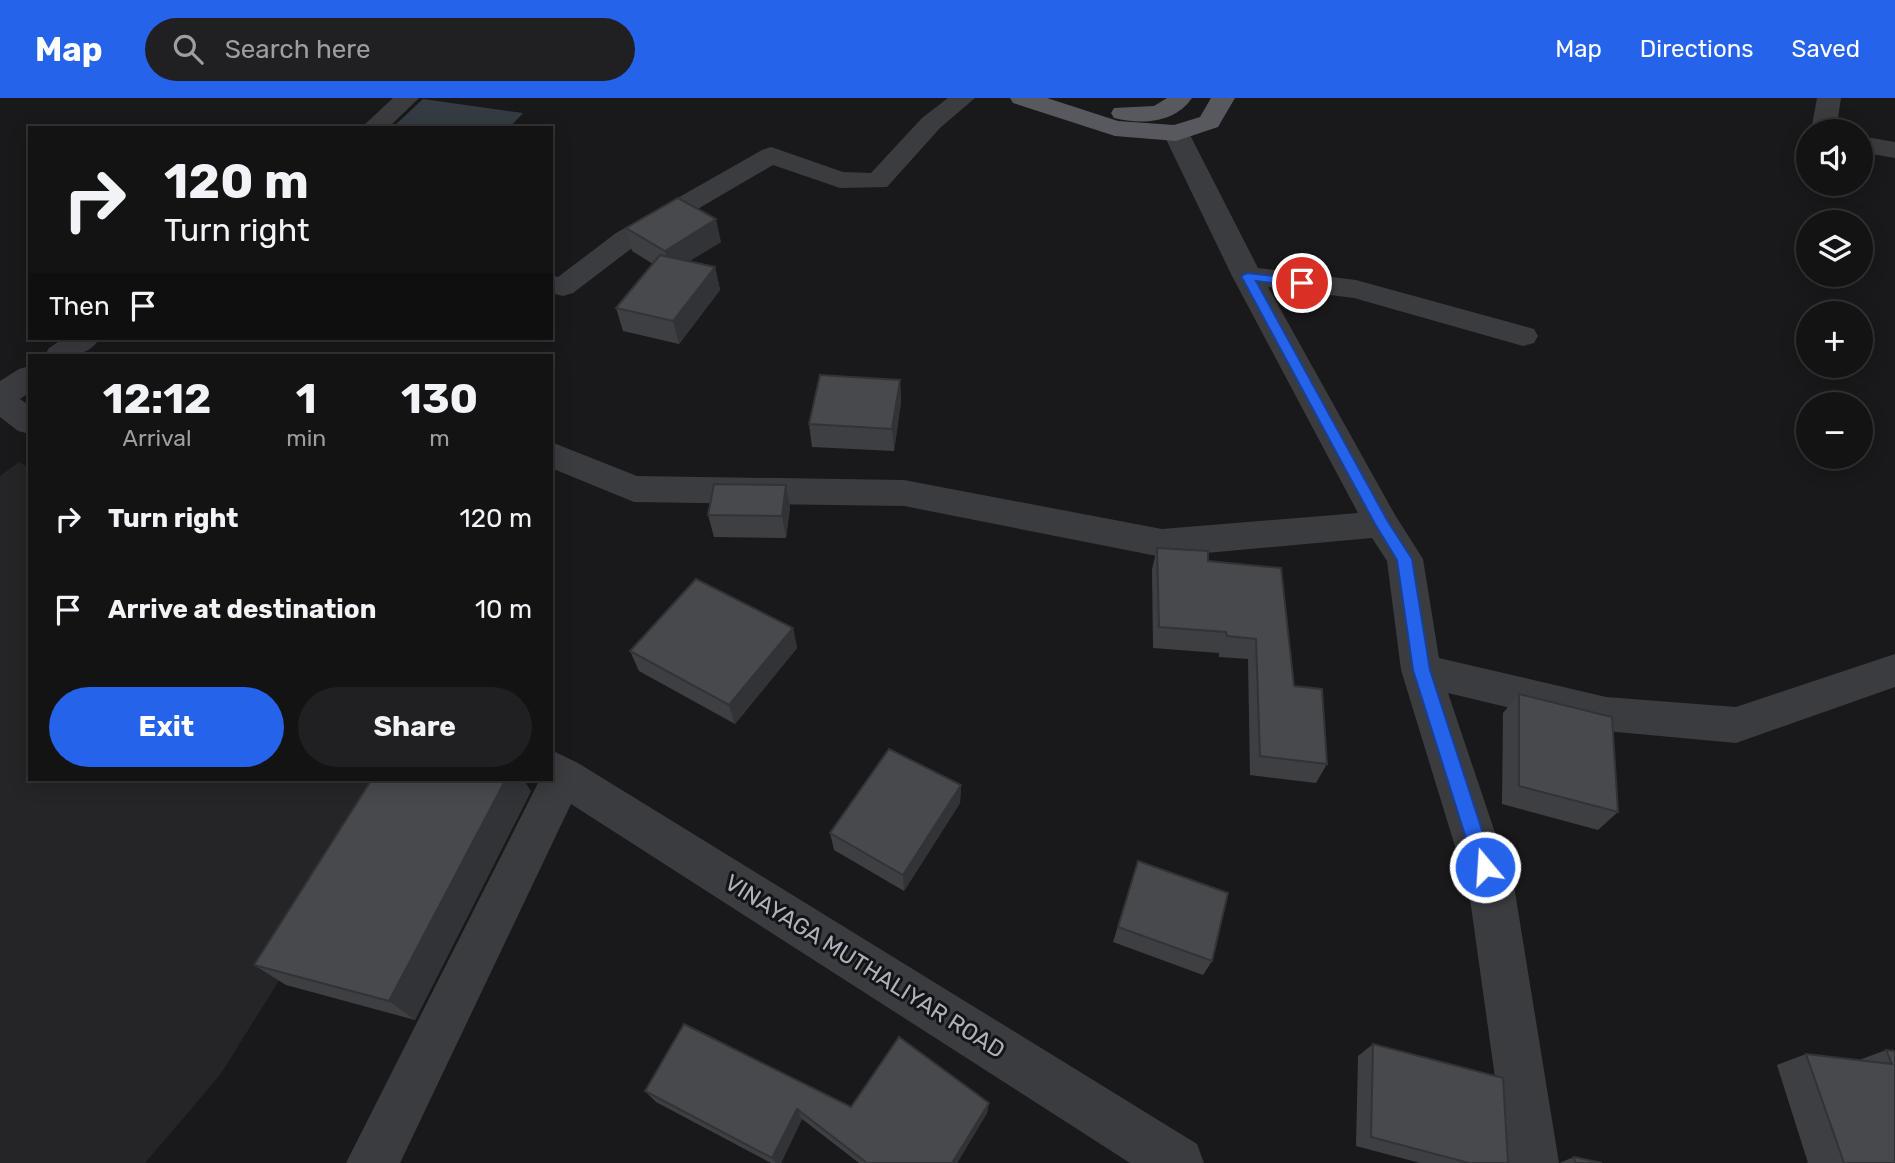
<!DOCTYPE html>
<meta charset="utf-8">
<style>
body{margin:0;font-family:Rubik,sans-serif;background:#202022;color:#f1f3f6;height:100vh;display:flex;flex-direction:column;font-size:26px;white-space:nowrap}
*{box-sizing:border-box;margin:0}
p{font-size:23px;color:#9d9ea0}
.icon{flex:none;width:38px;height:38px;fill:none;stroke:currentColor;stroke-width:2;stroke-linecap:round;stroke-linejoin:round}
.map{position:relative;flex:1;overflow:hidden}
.drawer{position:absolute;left:28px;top:256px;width:525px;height:427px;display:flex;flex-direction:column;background:#131314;border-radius:0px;box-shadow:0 4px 18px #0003,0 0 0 2px #323234}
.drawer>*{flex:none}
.top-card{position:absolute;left:28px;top:28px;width:525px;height:214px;border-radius:0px;box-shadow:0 4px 18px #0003,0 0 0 2px #323234;background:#131314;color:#f1f3f6;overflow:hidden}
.tools{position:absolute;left:1796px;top:21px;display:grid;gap:14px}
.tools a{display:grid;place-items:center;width:77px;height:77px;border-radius:50%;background:#131314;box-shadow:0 4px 18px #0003,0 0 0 2px #323234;font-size:35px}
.pin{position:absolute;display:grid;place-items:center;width:60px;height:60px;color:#fff;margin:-30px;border:4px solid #fff;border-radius:50%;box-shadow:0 2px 7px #0007}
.me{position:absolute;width:77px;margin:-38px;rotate:342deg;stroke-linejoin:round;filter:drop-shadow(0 0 5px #0008)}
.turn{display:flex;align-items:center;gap:24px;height:147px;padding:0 21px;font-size:32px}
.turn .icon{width:91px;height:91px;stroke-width:2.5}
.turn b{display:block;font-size:49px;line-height:60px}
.then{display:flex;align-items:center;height:66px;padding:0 21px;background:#0003;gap:14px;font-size:26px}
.eta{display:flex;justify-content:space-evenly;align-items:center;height:119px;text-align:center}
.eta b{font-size:42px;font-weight:700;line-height:49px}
.cta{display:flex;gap:14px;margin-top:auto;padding:14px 21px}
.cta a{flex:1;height:80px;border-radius:42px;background:#2563eb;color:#fff;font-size:28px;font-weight:700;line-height:80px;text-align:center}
.cta a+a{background:#202022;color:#f1f3f6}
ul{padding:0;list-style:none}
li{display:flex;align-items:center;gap:21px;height:91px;padding:0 21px}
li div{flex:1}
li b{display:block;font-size:26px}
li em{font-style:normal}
header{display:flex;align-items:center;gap:42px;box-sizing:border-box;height:98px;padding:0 35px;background:#2563eb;color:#fff}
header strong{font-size:33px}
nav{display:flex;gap:38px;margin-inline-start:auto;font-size:24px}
.search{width:490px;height:63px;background:#202022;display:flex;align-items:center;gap:18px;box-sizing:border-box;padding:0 24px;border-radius:38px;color:#9d9ea0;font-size:26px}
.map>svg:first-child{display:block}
</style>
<header>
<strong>Map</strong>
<div class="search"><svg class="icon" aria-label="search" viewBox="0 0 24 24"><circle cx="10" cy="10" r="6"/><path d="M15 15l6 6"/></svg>Search here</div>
<nav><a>Map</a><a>Directions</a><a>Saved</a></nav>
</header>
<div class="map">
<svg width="1895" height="1065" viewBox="0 0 1895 1065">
<rect width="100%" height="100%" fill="#19191b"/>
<path fill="#252528" d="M 19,364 L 30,371 L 30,681 L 405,681 L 220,977 L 145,1065 L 0,1065 L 0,378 Z"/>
<path fill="#343c42" d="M 423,1 L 523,15 L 509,30 L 392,30 Z"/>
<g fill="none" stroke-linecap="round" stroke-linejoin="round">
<g fill="#3b3c3f" fill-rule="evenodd">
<path d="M 393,0 L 419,0 L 388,30 L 361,30 Z"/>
<path d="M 948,0 L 975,0 L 940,30 L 887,89 L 840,90 L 773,67 L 636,147 L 573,195 L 563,198 L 551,195 L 551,177 L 558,179 L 616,135 L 762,52 L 771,49 L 780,52 L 843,74 L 871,75 L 922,20 Z"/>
<path d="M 1817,0 L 1841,0 L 1836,33 L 1811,33 Z"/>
<path d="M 1176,27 L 1185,30 L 1189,35 L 1258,170 L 1356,182 L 1534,231 L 1538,238 L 1534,245 L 1523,248 L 1354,200 L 1268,189 L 1395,417 L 1423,461 L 1439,560 L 1606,599 L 1736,609 L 1895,556 L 1895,589 L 1736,645 L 1606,633 L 1448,595 L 1515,794 L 1559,1065 L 1507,1065 L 1469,794 L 1401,572 L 1387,463 L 1372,440 L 1162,459 L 904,408 L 634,404 L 551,370 L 551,344 L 637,378 L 904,382 L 1162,431 L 1358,415 L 1232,178 L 1163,35 L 1167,30 Z"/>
<path d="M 1860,38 L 1895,44 L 1895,60 L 1860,54 Z"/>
<path d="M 64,240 L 100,240 C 87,261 67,257 45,257 L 49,250 Z"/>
<path d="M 30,268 L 30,294 L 20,301 L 30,308 L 30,336 L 18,333 L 0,319 L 0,283 L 19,271 Z"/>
<path d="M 551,652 L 578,665 L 1197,1046 L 1204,1065 L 1130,1065 L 571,706 L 400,1065 L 346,1065 L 538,685 L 534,681 L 551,681 Z"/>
</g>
<g fill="#57595e" fill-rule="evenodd">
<path d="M 1010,0 L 1047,0 L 1118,23 L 1174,27 L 1200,19 L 1211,0 L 1235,0 L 1218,29 L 1176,43 L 1115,38 L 1013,5 Z"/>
<path d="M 1167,0 L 1192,0 C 1175,25 1142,27 1114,20 L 1111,15 L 1114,10 L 1154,8 Z"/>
</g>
</g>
<g fill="#3e3f42">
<path d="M 626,130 L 721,144 L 689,163 L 715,169 L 720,192 L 679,246 L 623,233 L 616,210 L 653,166 L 632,153 Z"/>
<path d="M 900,282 L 901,304 L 894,353 L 812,349 L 809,326 Z"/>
<path d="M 790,409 L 786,440 L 714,439 L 708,417 Z"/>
<path d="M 1157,450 L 1208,463 L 1294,588 L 1327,666 L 1316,685 L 1250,677 L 1248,561 L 1219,559 L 1219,555 L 1153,550 L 1152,471 Z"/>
<path d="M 793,530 L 797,550 L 735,626 L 639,573 L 630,553 Z"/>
<path d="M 1519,596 L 1618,714 L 1598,732 L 1502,706 L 1503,615 Z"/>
<path d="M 961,687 L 960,705 L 904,793 L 834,752 L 830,735 Z"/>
<path d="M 531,693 L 415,922 L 286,887 L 254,867 Z"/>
<path d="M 1138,763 L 1212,863 L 1203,877 L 1113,844 Z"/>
<path d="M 1373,946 L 1508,1065 L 1420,1065 L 1356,1048 L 1358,958 Z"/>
<path d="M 1886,952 L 1895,953 L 1895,1065 L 1808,1065 L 1777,967 L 1806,956 L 1859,962 Z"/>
<path d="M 645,993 L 851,1009 L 989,1005 L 987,1015 L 957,1065 L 859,1065 L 802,1021 L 781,1065 L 771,1065 L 656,1004 Z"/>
<path d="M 1574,1059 L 1602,1065 L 1559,1065 Z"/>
</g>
<g fill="#323336">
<path d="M 716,121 L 721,144 L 670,175 L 665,153 Z"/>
<path d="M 715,169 L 720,192 L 679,246 L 673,223 Z"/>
<path d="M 900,282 L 901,304 L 894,353 L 892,331 Z"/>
<path d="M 786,387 L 790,409 L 786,440 L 782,418 Z"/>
<path d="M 793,530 L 797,550 L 735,626 L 729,607 Z"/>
<path d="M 506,681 L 523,681 L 531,693 L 415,922 L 389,903 Z"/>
<path d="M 961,687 L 960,705 L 904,793 L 903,777 Z"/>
<path d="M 989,1005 L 987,1015 L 957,1065 L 952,1065 Z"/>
<path d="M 797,1011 L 802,1021 L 781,1065 L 776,1065 L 772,1060 Z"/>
</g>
<g fill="#48494d" stroke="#323336" stroke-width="2">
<path d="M 678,100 L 716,121 L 665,153 L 626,130 Z"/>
<path d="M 660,157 L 715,169 L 673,223 L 616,210 Z"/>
<path d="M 820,277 L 900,282 L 892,331 L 809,326 Z"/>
<path d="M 714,386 L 786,387 L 782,418 L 708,417 Z"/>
<path d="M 1157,450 L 1208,453 L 1208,463 L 1281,470 L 1294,588 L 1322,591 L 1327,666 L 1260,658 L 1256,541 L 1227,538 L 1226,534 L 1159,529 Z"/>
<path d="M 696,481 L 793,530 L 729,607 L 630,553 Z"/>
<path d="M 1519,596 L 1612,619 L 1618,714 L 1519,688 Z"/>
<path d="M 889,651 L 961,687 L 903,777 L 830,735 Z"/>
<path d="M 372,681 L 506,681 L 389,903 L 254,867 Z"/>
<path d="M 1138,763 L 1228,795 L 1212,863 L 1118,829 Z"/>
<path d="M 684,926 L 851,1009 L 899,939 L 989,1005 L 952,1065 L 867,1065 L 797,1011 L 772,1060 L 645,993 Z"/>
<path d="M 1373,946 L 1503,980 L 1508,1065 L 1469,1065 L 1371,1039 Z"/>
<path d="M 1886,952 L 1895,953 L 1895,1065 L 1844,1065 L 1806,956 L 1892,966 Z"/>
<path d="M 1574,1059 L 1602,1065 L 1575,1065 Z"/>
</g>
<path fill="#2563eb" stroke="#184099" stroke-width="2" d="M 1247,175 L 1302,181 L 1308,185 L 1302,189 L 1256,183 L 1387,422 L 1412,461 L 1430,572 L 1494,769 L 1491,776 L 1485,778 L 1478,776 L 1475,769 L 1413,572 L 1397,462 L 1375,426 L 1241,178 Z"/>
<g text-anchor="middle" stroke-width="6" stroke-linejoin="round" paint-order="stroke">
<g font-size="23" fill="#adb1b9" stroke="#141416">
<text transform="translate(865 868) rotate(32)" y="8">VINAYAGA MUTHALIYAR ROAD</text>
</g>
</g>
</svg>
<div class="tools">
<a><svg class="icon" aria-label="sound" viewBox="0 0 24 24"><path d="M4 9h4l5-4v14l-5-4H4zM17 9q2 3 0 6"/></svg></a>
<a><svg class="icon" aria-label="layers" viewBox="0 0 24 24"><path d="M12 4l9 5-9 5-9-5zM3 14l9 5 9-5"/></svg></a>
<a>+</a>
<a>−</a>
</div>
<div class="pin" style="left:1302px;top:185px;background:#d93025"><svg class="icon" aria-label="arrive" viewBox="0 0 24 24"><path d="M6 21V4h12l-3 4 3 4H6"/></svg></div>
<svg class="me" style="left:1485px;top:769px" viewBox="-20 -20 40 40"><circle r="17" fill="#2563eb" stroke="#fff" stroke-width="3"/><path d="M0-11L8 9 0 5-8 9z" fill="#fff"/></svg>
<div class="top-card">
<div class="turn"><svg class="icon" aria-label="right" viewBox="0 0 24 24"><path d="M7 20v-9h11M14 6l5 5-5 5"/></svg><div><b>120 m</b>Turn right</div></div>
<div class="then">Then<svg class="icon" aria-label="arrive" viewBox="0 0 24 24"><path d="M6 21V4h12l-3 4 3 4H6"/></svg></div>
</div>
<section class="drawer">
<div class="eta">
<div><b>12:12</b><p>Arrival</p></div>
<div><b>1</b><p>min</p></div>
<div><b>130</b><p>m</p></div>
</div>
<ul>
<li><svg class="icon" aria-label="right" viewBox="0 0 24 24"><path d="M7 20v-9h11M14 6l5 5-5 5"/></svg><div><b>Turn right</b></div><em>120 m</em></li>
<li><svg class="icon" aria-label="arrive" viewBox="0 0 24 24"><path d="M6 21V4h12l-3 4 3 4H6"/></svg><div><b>Arrive at destination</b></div><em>10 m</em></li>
</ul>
<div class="cta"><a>Exit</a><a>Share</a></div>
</section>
</div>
